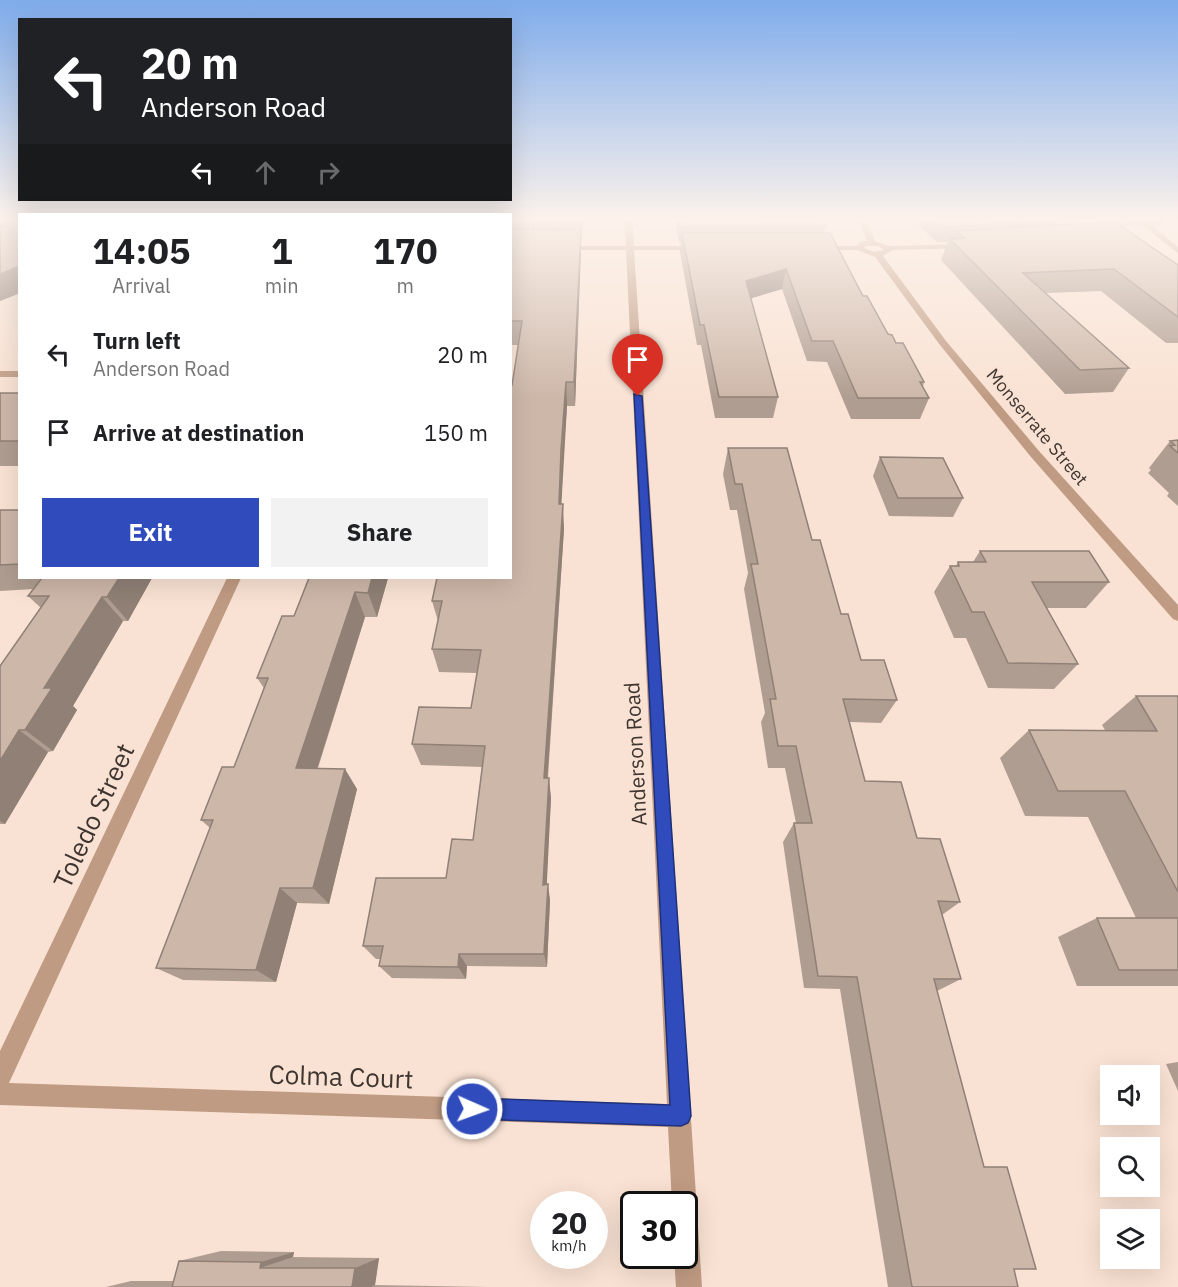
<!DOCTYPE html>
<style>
body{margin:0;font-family:"IBM Plex Sans",sans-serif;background:#f2f2f2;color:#202124;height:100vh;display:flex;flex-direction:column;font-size:22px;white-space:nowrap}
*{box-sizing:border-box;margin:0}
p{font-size:20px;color:#757577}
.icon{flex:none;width:33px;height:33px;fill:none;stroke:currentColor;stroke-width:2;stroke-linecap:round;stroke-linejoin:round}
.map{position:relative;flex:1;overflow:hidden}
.sheet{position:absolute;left:18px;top:213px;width:494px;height:366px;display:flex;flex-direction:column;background:#fff;border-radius:0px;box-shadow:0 6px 24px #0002}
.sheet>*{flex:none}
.hud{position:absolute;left:18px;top:18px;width:494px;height:183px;border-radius:0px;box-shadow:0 6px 24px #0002;background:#202124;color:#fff;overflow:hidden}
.tools{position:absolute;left:1100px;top:1065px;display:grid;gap:12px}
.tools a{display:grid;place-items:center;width:60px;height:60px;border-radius:0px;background:#fff;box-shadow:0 6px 24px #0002;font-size:30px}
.speed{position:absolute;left:530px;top:1191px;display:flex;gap:12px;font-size:30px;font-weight:700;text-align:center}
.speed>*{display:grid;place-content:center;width:78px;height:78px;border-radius:50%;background:#fff;box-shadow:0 6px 24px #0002;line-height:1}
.speed small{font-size:15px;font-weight:400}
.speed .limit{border:3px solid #111;border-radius:9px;background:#fff;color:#111}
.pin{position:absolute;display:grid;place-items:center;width:51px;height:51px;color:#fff;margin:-62px -26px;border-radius:50% 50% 50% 0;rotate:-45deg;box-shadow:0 0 6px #0007}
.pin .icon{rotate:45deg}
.me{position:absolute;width:66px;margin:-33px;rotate:92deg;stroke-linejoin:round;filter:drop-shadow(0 0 4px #0008)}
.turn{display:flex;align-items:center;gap:21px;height:126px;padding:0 24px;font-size:27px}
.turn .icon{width:78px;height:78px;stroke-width:2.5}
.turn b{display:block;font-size:42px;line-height:51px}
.lanes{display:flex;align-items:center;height:57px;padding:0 24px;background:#0003;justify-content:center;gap:30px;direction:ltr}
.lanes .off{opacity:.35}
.eta{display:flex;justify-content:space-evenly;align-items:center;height:102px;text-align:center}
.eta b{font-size:36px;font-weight:700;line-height:42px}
.action{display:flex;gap:12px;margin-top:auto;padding:12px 24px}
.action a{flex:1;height:69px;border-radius:0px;background:#304bbc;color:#fff;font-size:24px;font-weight:700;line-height:69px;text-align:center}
.action a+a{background:#f2f2f2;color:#202124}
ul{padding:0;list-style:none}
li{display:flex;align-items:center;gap:18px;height:78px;padding:0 24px}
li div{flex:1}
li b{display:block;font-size:22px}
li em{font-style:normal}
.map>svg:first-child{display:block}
</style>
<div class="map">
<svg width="1178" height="1287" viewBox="0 0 1178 1287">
<rect width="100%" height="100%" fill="#f9e2d3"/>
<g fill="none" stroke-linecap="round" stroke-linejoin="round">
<g fill="#c09b83" fill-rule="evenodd">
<path d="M 624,219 L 632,219 L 634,246 L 700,246 L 704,248 L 700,250 L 634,250 L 702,1287 L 676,1287 L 674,1256 L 684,1256 L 684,1204 L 672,1204 L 668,1127 L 0,1105 L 0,1051 L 227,578 L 241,578 L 9,1083 L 667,1104 L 626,250 L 562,250 L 558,248 L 562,246 L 626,246 Z"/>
<path d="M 858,219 L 866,219 L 875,241 L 888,246 L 969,244 L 970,246 L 966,248 L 893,250 L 883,256 L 946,341 L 1039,451 L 1178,605 L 1178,621 L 1173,619 L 1031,457 L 940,345 L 875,257 L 857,250 L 817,250 L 813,248 L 817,246 L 857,246 L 861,241 L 867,241 ZM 866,246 L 878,246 L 884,250 L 874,252 L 864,248 Z"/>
<path d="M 1109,219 L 1120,219 L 1110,223 L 1137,221 L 1135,219 L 1174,219 L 1159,225 L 1150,224 L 1178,247 L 1178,253 L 1142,225 L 1105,228 L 1101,226 L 1091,229 L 1087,227 Z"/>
<rect x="0" y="371" width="20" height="6"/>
</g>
</g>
<g fill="#b09d91">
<path d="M 0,219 L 20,219 L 20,293 L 0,301 Z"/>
<path d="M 510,219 L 583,219 L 581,243 L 575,406 L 567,406 L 562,476 L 561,504 L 564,529 L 548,778 L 551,798 L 546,884 L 550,900 L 547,967 L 467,966 L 466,979 L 392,978 L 379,966 L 380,959 L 376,959 L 363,946 L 446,878 L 473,840 L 482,767 L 421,765 L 412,744 L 471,708 L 477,673 L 439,672 L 432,649 L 438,621 L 432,601 L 512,385 L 518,345 L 510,345 Z"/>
<path d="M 675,219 L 822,219 L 826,227 L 824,233 L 863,296 L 888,334 L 896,343 L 924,382 L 923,387 L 929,398 L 920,419 L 851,419 L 827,362 L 807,361 L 782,289 L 751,298 L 778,397 L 773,418 L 715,418 L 701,345 L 697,345 L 680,252 L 681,243 L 679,243 Z"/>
<path d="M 911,219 L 1066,219 L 1057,225 L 1178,265 L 1178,343 L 1166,343 L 1101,291 L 1046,293 L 1129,368 L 1113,392 L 1065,394 L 941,260 L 948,242 L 937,242 Z"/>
<rect x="0" y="393" width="20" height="73"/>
<path d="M 1178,440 L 1178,506 L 1167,496 L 1169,493 L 1148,473 L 1151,470 L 1149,468 L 1170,441 Z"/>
<path d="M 728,448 L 812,540 L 841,614 L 861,660 L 897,700 L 881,723 L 850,722 L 865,781 L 917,838 L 960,902 L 942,915 L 961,979 L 937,991 L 984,1167 L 1018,1287 L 888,1287 L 840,989 L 804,988 L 783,842 L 794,823 L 796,823 L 785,768 L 768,768 L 761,722 L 765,713 L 744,589 L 748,573 L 737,510 L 730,510 L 723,474 Z"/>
<path d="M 880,457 L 963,498 L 953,517 L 889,516 L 873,476 Z"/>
<path d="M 0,510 L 20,510 L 20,578 L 152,578 L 128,621 L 123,621 L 73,706 L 77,710 L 53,751 L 48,752 L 5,824 L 0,824 L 0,666 L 41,608 L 28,596 L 34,589 L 0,591 Z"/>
<path d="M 980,551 L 1109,582 L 1086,608 L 1047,608 L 1078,664 L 1054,689 L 988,688 L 966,638 L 954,638 L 934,592 L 950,566 L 956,566 L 958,562 L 973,562 Z"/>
<path d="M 309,578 L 388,578 L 377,617 L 365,617 L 318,768 L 357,789 L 329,904 L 297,903 L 276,982 L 183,980 L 156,968 L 210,828 L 201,820 L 234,767 L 264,688 L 257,678 L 294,616 Z"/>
<path d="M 1136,696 L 1178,696 L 1178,986 L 1077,986 L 1058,937 L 1097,918 L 1136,918 L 1088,817 L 1025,816 L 1000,758 L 1029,730 L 1105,730 L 1102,725 Z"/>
<path d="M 1178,1062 L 1178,1091 L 1166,1064 Z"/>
<path d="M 221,1251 L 294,1252 L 293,1257 L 379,1258 L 375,1285 L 488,1287 L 106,1287 L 131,1281 L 174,1281 L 179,1261 Z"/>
</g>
<g fill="#908076">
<path d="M 581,219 L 583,219 L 581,243 Z"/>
<path d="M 1041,219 L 1066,219 L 1048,232 L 1004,239 L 1011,223 Z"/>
<path d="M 581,230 L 581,252 L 575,406 L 574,382 Z"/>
<path d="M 20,266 L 20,293 L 0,301 L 0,274 Z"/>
<path d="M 786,269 L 782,289 L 742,301 L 746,281 Z"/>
<path d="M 566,382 L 567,406 L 560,529 L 559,504 Z"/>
<path d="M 563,504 L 564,529 L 546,798 L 544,778 Z"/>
<path d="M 119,578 L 152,578 L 128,621 L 107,597 Z"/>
<path d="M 372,578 L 388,578 L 377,617 L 368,593 Z"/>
<path d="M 355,592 L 365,617 L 311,788 L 296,768 Z"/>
<path d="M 102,597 L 123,621 L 73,706 L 77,710 L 53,751 L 25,730 L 44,688 Z"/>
<path d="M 19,730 L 48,752 L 5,824 L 0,821 L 0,761 Z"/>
<path d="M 345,769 L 357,789 L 329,904 L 313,888 Z"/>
<path d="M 549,778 L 551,798 L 546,901 L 543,885 Z"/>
<path d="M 548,884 L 550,900 L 547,967 L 544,954 Z"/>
<path d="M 280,888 L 297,903 L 276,982 L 256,970 Z"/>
<path d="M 459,954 L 467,966 L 466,979 L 458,967 Z"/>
<path d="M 294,1252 L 293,1257 L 260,1268 L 261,1262 Z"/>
<path d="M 379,1258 L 375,1285 L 371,1287 L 352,1287 L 355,1268 Z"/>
</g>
<g fill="#cdb7a9" stroke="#908076" stroke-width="1.5">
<path d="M 0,219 L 20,219 L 20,266 L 0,274 L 0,227 L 7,227 L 10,221 L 0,220 Z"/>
<rect x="510" y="219" width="71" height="2"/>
<path d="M 679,219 L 822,219 L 826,227 L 680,227 Z"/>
<path d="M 934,219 L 1041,219 L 1011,223 L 943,227 Z"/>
<path d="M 1115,222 L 1178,265 L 1178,317 L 1114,269 L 1023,273 L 1129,368 L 1080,370 L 950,239 L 964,238 L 956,231 Z"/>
<path d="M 510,229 L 581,230 L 574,382 L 566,382 L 561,451 L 559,504 L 563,504 L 544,778 L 549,778 L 543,885 L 548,884 L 544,954 L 459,954 L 458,967 L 379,966 L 383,946 L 363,946 L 376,878 L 446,878 L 452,839 L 473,840 L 485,746 L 412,744 L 419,707 L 471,708 L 481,650 L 432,649 L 442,601 L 432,601 L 437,578 L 510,578 L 510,384 L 512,385 L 522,321 L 510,321 Z"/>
<path d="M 682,233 L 830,233 L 863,296 L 867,296 L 888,334 L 892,335 L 896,343 L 903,343 L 924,382 L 920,382 L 929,398 L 858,398 L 833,341 L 812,341 L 786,269 L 746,281 L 778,397 L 719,397 L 704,325 L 700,325 Z"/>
<rect x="0" y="393" width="20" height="48"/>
<path d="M 1178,440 L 1178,453 L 1170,446 L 1175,445 L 1170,441 Z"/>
<path d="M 728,448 L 787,448 L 812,540 L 820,540 L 841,614 L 848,614 L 861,660 L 884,660 L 897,700 L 843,699 L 865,781 L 901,782 L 917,838 L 940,839 L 960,902 L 938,901 L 961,979 L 934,979 L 984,1167 L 1007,1167 L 1036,1269 L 1014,1269 L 1018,1287 L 912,1287 L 857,977 L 818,976 L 794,823 L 812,823 L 796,746 L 778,746 L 770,699 L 776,699 L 751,564 L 758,564 L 742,484 L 735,484 Z"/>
<path d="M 880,457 L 943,458 L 963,498 L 898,498 Z"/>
<path d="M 0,510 L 20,510 L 20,564 L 0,565 Z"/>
<path d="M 980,551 L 1089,551 L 1109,582 L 1032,582 L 1078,664 L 1008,663 L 984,612 L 972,612 L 950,566 L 959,566 L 958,562 L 986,562 Z"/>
<path d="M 42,578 L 119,578 L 107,597 L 102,597 L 44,688 L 52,688 L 25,730 L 19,730 L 0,761 L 0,666 L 49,596 L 28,596 Z"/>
<path d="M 309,578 L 372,578 L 368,593 L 355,592 L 296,768 L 345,769 L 313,888 L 280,888 L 256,970 L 156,968 L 213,820 L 201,820 L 222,767 L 234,767 L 268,678 L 257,678 L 282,616 L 294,616 Z"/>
<path d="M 1136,696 L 1178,696 L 1178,892 L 1125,791 L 1058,791 L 1029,730 L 1157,731 Z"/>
<path d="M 1097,918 L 1178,918 L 1178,970 L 1119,970 Z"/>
<path d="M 179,1261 L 261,1262 L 260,1268 L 355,1268 L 352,1287 L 172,1287 Z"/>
</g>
<linearGradient id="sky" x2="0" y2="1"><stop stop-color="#7faceb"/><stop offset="0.55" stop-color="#fcf2eb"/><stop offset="1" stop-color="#fcf2eb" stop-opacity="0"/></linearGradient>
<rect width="1178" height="399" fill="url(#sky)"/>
<path fill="#304bbc" stroke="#1f317a" stroke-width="1.5" d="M 634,394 L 642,396 L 691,1116 L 688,1123 L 681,1126 L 472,1119 L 464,1116 L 461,1109 L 464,1101 L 472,1098 L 670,1105 Z"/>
<g text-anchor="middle" stroke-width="4.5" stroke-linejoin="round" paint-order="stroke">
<g font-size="18" fill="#3e3530" stroke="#f9e2d3">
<text transform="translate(1037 427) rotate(50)" y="6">Monserrate Street</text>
</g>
<g font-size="21" fill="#3e3530" stroke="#f9e2d3">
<text transform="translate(636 754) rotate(-93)" y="7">Anderson Road</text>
</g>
<g font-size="26" fill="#3e3530" stroke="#f9e2d3">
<text transform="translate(94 816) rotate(-65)" y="9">Toledo Street</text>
<text transform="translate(341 1077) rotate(2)" y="9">Colma Court</text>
</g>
</g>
</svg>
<div class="tools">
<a><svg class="icon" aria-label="sound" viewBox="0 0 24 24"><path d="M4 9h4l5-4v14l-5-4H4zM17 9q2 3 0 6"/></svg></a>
<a><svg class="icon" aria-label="search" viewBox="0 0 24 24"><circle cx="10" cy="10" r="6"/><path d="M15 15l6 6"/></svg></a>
<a><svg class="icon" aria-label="layers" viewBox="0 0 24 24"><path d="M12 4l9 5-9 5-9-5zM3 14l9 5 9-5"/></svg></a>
</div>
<div class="speed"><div>20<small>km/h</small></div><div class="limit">30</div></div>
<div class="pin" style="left:638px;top:396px;background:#d93025"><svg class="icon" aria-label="arrive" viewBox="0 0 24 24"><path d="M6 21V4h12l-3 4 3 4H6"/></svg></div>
<svg class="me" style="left:472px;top:1109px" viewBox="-20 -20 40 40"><circle r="17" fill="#304bbc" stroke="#fff" stroke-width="3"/><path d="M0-11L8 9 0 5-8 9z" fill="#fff"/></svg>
<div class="hud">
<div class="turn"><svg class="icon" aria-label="left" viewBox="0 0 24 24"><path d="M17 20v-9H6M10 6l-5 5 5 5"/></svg><div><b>20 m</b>Anderson Road</div></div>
<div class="lanes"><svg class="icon" aria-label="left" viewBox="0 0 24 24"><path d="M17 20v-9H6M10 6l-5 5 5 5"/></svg><svg class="icon off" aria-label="ahead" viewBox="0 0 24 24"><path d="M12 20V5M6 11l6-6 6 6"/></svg><svg class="icon off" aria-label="right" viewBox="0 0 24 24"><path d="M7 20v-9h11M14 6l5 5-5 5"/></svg></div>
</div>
<section class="sheet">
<div class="eta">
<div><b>14:05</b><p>Arrival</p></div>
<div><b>1</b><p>min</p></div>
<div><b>170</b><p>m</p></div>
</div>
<ul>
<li><svg class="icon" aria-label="left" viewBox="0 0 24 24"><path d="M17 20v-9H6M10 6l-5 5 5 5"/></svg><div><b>Turn left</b><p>Anderson Road</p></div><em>20 m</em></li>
<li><svg class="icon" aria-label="arrive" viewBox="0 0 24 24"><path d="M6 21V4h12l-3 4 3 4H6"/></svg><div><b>Arrive at destination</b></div><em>150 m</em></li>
</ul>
<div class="action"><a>Exit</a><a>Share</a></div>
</section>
</div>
